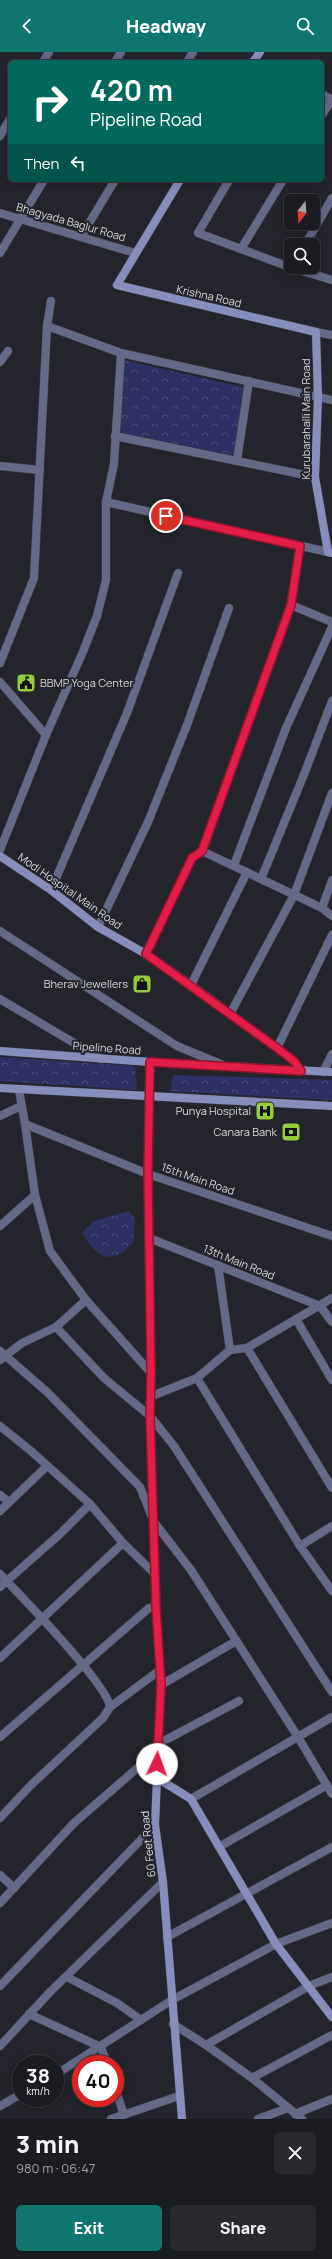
<!DOCTYPE html>
<meta charset="utf-8">
<style>
body{margin:0;font-family:Manrope,sans-serif;background:#28292e;color:#f1f3f6;height:100vh;display:flex;flex-direction:column;font-size:15px;white-space:nowrap}
*{box-sizing:border-box;margin:0}
p{font-size:13px;color:#a0a1a5}
.icon{flex:none;width:22px;height:22px;fill:none;stroke:currentColor;stroke-width:2;stroke-linecap:round;stroke-linejoin:round}
.map{position:relative;height:2067px;overflow:hidden}
.panel{display:flex;flex-direction:column;background:#1b1c21;flex:1}
.panel>*{flex:none}
.top-card{position:absolute;left:8px;top:8px;width:316px;height:122px;border-radius:6px;box-shadow:0 2px 10px #0003,0 0 0 1px #393a3f;background:#00695c;color:#fff;overflow:hidden}
.needle{width:26px;rotate:197deg}
.buttons{position:absolute;left:284px;top:142px;display:grid;gap:8px}
.buttons a{display:grid;place-items:center;width:36px;height:36px;border-radius:6px;background:#1b1c21;box-shadow:0 2px 10px #0003,0 0 0 1px #393a3f;font-size:20px}
.speed{position:absolute;left:12px;top:2003px;display:flex;gap:8px;font-size:20px;font-weight:700;text-align:center}
.speed>*{display:grid;place-content:center;width:52px;height:52px;border-radius:50%;background:#1b1c21;box-shadow:0 2px 10px #0003,0 0 0 1px #393a3f;line-height:1}
.speed small{font-size:10px;font-weight:400}
.speed .limit{border:6px solid #d22;background:#fff;color:#111}
.pin{position:absolute;display:grid;place-items:center;width:34px;height:34px;color:#fff;margin:-17px;border:2px solid #fff;border-radius:50%;box-shadow:0 1px 4px #0007}
.me{position:absolute;width:44px;margin:-22px;rotate:3deg;stroke-linejoin:round;filter:drop-shadow(0 0 3px #0008)}
.turn{display:flex;align-items:center;gap:14px;height:84px;padding:0 16px;font-size:18px}
.turn .icon{width:52px;height:52px;stroke-width:2.5}
.turn b{display:block;font-size:28px;line-height:34px}
.then{display:flex;align-items:center;height:38px;padding:0 16px;background:#0003;gap:8px;font-size:15px}
.round{display:grid;place-items:center;flex:none;width:42px;height:42px;border-radius:6px;background:#28292e}
.head{display:flex;align-items:center;justify-content:space-between;height:68px;padding:0 16px}
h1{font-size:24px;font-weight:800;line-height:30px}
.cta{display:flex;gap:8px;margin-top:auto;padding:8px 16px}
.cta a{flex:1;height:46px;border-radius:6px;background:#0f766e;color:#fff;font-size:16px;font-weight:800;line-height:46px;text-align:center}
.cta a+a{background:#28292e;color:#f1f3f6}
header{display:flex;justify-content:space-between;align-items:center;height:52px;padding:0 16px;background:#0f766e;color:#fff;font-size:18px;font-weight:800}
.map>svg:first-child{display:block}
</style>
<header><svg class="icon" aria-label="back" viewBox="0 0 24 24"><path d="M15 5l-7 7 7 7"/></svg>Headway<svg class="icon" aria-label="search" viewBox="0 0 24 24"><circle cx="10" cy="10" r="6"/><path d="M15 15l6 6"/></svg></header>
<div class="map">
<svg width="332" height="2067" viewBox="0 0 332 2067">
<defs>
<pattern id="park-crowns" width="20" height="18" patternUnits="userSpaceOnUse"><rect width="20" height="18" fill="#2d3063"/><path d="M2 6a3 3 0 1 1 6 0M12 15a3 3 0 1 1 6 0" fill="none" stroke="#4b4d79"/></pattern>
</defs>
<rect width="100%" height="100%" fill="#24252c"/>
<g fill="url(#park-crowns)">
<path d="M 124,308 L 247,336 L 236,404 L 118,380 Z"/>
<path d="M 0,1005 L 135,1014 L 137,1038 L 0,1029 Z"/>
<path d="M 173,1023 L 332,1028 L 332,1048 L 170,1039 Z"/>
<path d="M 129,1159 L 135,1167 L 133,1191 C 129,1194 123,1202 118,1203 C 100,1210 91,1194 82,1181 L 94,1169 Z"/>
</g>
<g fill="none" stroke-linecap="round" stroke-linejoin="round">
<g stroke="#404148" stroke-width="9">
<g id="street">
<path d="M 43,10 L 49,0"/>
<path d="M 115,10 L 121,0"/>
<path d="M 187,10 L 193,0"/>
<path d="M 322,42 L 332,48"/>
<path d="M 322,63 L 332,47"/>
<path d="M 0,84 L 10,67"/>
<path d="M 229,128 L 198,181 L 292,216 L 332,228"/>
<path d="M 0,161 L 135,201"/>
<path d="M 82,183 L 115,128"/>
<path d="M 305,193 L 332,146"/>
<path d="M 241,197 L 283,128"/>
<path d="M 0,201 L 44,128"/>
<path d="M 47,274 L 51,249"/>
<path d="M 316,280 L 332,283"/>
<path d="M 0,310 L 8,299"/>
<path d="M 115,384 L 315,425"/>
<path d="M 237,408 L 249,329"/>
<path d="M 0,414 L 40,418"/>
<path d="M 106,450 L 328,500"/>
<path d="M 291,553 L 332,570"/>
<path d="M 0,611 L 34,526 L 47,274 L 121,301 L 332,348"/>
<path d="M 0,630 L 46,683 L 0,798"/>
<path d="M 46,683 L 82,602 L 97,564 L 106,528 L 106,450 L 114,412 L 121,301"/>
<path d="M 202,799 L 322,856 L 332,864"/>
<path d="M 234,813 L 286,676 L 332,575"/>
<path d="M 261,827 L 305,720 L 332,649"/>
<path d="M 51,838 L 127,661 L 178,521"/>
<path d="M 322,856 L 332,828"/>
<path d="M 98,875 L 148,770 L 187,673 L 229,556"/>
<path d="M 0,879 L 177,994 L 223,1013"/>
<path d="M 146,902 L 192,806 L 202,799 L 291,553 L 300,494"/>
<path d="M 191,933 L 247,820"/>
<path d="M 0,947 L 101,1007"/>
<path d="M 230,962 L 294,843 L 332,741"/>
<path d="M 277,996 L 332,883"/>
<path d="M 323,1020 L 332,1002"/>
<path d="M 19,1038 L 25,1072 L 148,1122 L 332,1184"/>
<path d="M 0,1064 L 21,1054"/>
<path d="M 25,1072 L 35,1143 L 50,1199 L 86,1248 L 151,1321"/>
<path d="M 0,1174 L 35,1143"/>
<path d="M 149,1186 L 320,1254"/>
<path d="M 218,1213 L 230,1298"/>
<path d="M 320,1254 L 332,1270"/>
<path d="M 296,1267 L 332,1328"/>
<path d="M 56,1275 L 104,1326 L 150,1364 L 174,1394 L 332,1640"/>
<path d="M 247,1296 L 332,1436"/>
<path d="M 0,1299 L 47,1340 L 140,1435 L 154,1470 L 191,1518 L 298,1685 L 332,1742"/>
<path d="M 0,1308 L 22,1291 L 56,1275 L 86,1248"/>
<path d="M 197,1326 L 300,1494 L 332,1539"/>
<path d="M 152,1344 L 197,1326 L 230,1298 L 247,1296 L 332,1246"/>
<path d="M 0,1374 L 31,1399 L 90,1452"/>
<path d="M 0,1443 L 9,1450"/>
<path d="M 0,1459 L 47,1414"/>
<path d="M 300,1494 L 332,1474"/>
<path d="M 0,1522 C 20,1543 108,1633 110,1655 L 103,1666 L 31,1733 L 0,1766"/>
<path d="M 0,1535 L 60,1482 L 90,1452 L 123,1491 L 155,1522"/>
<path d="M 0,1606 L 123,1491"/>
<path d="M 161,1633 L 236,1589"/>
<path d="M 110,1655 L 160,1618"/>
<path d="M 0,1685 L 149,1556 L 156,1555"/>
<path d="M 158,1692 L 239,1649"/>
<path d="M 191,1747 L 332,1665"/>
<path d="M 219,1795 L 327,1733"/>
<path d="M 0,1823 L 14,1836"/>
<path d="M 0,1851 L 74,1771 L 157,1699"/>
<path d="M 167,1885 L 332,1795"/>
<path d="M 67,1925 L 117,1951 L 141,1968"/>
<path d="M 0,1934 L 155,1773"/>
<path d="M 29,1962 L 101,1995 L 107,2012"/>
<path d="M 173,1972 L 206,1993 L 252,2026 L 302,2067"/>
<path d="M 206,1993 L 309,1934 L 332,1925"/>
<path d="M 0,1994 L 50,1940 L 163,1830"/>
<path d="M 55,2023 L 172,1948 L 276,1892 L 332,1871"/>
<path d="M 252,2026 L 332,1983"/>
<path d="M 115,2036 L 124,2063"/>
<path d="M 0,2054 L 21,2042"/>
<path d="M 295,2062 L 332,2047"/>
<path d="M 111,2067 L 179,2044"/>
<path d="M 258,2067 L 288,2056"/>
</g>
</g>
<g stroke="#404148" stroke-width="9">
<g id="secondary">
<path d="M 253,10 L 260,0"/>
<path d="M 180,128 L 117,233 L 316,280 L 318,346 L 315,425 L 328,500 L 332,501"/>
<path d="M 0,804 L 51,838 L 98,875 L 146,902 L 191,933 L 277,996 L 294,1009 L 301,1019"/>
<path d="M 0,999 L 150,1010 L 332,1020"/>
<path d="M 150,1010 L 148,1122 L 151,1321 L 150,1364 L 156,1555 L 161,1633 L 155,1773 L 163,1830 L 182,2067"/>
<path d="M 0,1036 L 332,1054"/>
<path d="M 157,1726 L 191,1747 L 276,1892 L 332,1965"/>
</g>
</g>
<use href="#street" stroke="#646985" stroke-width="8"/>
<use href="#secondary" stroke="#888ebb" stroke-width="8"/>
</g>
<g fill="none" stroke-linecap="round" stroke-linejoin="round">
<g stroke="#92132f" stroke-width="10">
<path id="route" d="M 157,1712 L 161,1633 L 156,1555 L 150,1364 L 151,1321 L 148,1122 L 150,1010 L 301,1019 L 294,1009 L 277,996 L 146,902 L 192,806 L 202,799 L 291,553 L 300,494 L 166,464"/>
</g>
<use href="#route" stroke="#e11d48" stroke-width="7"/>
</g>
<defs>
<g id="civic-square" transform="scale(1)"><rect x="-9" y="-9" width="18" height="18" rx="4" fill="#95cc3a" stroke="#24252c"/><path d="M-.6-6.5H3V-4.5H.6V-3L4-1V1h2V6H-6V1h2V-1L-.6-3ZM-1.2 2.5V6h2.4V2.5Z" fill="#111"/></g>
<g id="shop-square" transform="scale(1)"><rect x="-9" y="-9" width="18" height="18" rx="4" fill="#95cc3a" stroke="#24252c"/><path d="M-5-2.5h2.3a2.7 3.5 0 0 1 5.4 0H5L5.5 6h-11ZM-1.5-2.5h3a1.5 2.3 0 0 0-3 0Z" fill="#111"/></g>
<g id="hospital-square" transform="scale(1)"><rect x="-9" y="-9" width="18" height="18" rx="4" fill="#95cc3a" stroke="#24252c"/><path d="M-5-5h3v3.5h4V-5h3V5h-3V1.5h-4V5h-3Z" fill="#111"/></g>
<g id="bank-square" transform="scale(1)"><rect x="-9" y="-9" width="18" height="18" rx="4" fill="#95cc3a" stroke="#24252c"/><path d="M-6-4H6V4H-6ZM0-2.3a2.3 2.3 0 1 0 0 4.6a2.3 2.3 0 1 0 0-4.6Z" fill="#111"/></g>
</defs>
<g fill-rule="evenodd">
<use href="#civic-square" x="26" y="631"/>
<use href="#shop-square" x="142" y="932"/>
<use href="#hospital-square" x="265" y="1059"/>
<use href="#bank-square" x="291" y="1080"/>
</g>
<g text-anchor="middle" stroke-width="4" stroke-linejoin="round" paint-order="stroke">
<g font-size="11" fill="#d6d7db" stroke="#24252c">
<text transform="translate(71 170) rotate(16)" y="4">Bhagyada Baglur Road</text>
<text transform="translate(209 244) rotate(13)" y="4">Krishna Road</text>
<text transform="translate(306 367) rotate(-90)" y="4">Kurubarahalli Main Road</text>
<text transform="translate(70 839) rotate(35)" y="4">Modi Hospital Main Road</text>
<text transform="translate(107 996) rotate(4)" y="4">Pipeline Road</text>
<text transform="translate(198 1127) rotate(19)" y="4">15th Main Road</text>
<text transform="translate(239 1210) rotate(22)" y="4">13th Main Road</text>
<text transform="translate(148 1792) rotate(-96)" y="4">60 Feet Road</text>
</g>
<g font-size="11" fill="#d6d7db" stroke="#24252c" text-anchor="end">
<text x="40" y="635" text-anchor="start">BBMP Yoga Center</text>
<text x="128" y="936">Bherav Jewellers</text>
<text x="251" y="1063">Punya Hospital</text>
<text x="277" y="1084">Canara Bank</text>
</g>
</g>
</svg>
<div class="buttons">
<a><svg class="needle" viewBox="-14 -14 28 28"><path d="M0-13l5 13h-10z" fill="#e53935"/><path d="M0 13l5-13h-10z" fill="#a0a1a5"/></svg></a>
<a><svg class="icon" aria-label="search" viewBox="0 0 24 24"><circle cx="10" cy="10" r="6"/><path d="M15 15l6 6"/></svg></a>
</div>
<div class="speed"><div>38<small>km/h</small></div><div class="limit">40</div></div>
<div class="pin" style="left:166px;top:464px;background:#d93025"><svg class="icon" aria-label="arrive" viewBox="0 0 24 24"><path d="M6 21V4h12l-3 4 3 4H6"/></svg></div>
<svg class="me" style="left:157px;top:1712px" viewBox="-20 -20 40 40"><circle r="19" fill="#fff"/><path d="M0-13L10 11 0 6-10 11z" fill="#e11d48"/></svg>
<div class="top-card">
<div class="turn"><svg class="icon" aria-label="right" viewBox="0 0 24 24"><path d="M7 20v-9h11M14 6l5 5-5 5"/></svg><div><b>420 m</b>Pipeline Road</div></div>
<div class="then">Then<svg class="icon" aria-label="left" viewBox="0 0 24 24"><path d="M17 20v-9H6M10 6l-5 5 5 5"/></svg></div>
</div>
</div>
<section class="panel">
<div class="head"><div><h1>3 min</h1><p>980 m · 06:47</p></div><a class="round"><svg class="icon" aria-label="close" viewBox="0 0 24 24"><path d="M6 6l12 12M18 6L6 18"/></svg></a></div>
<div class="cta"><a>Exit</a><a>Share</a></div>
</section>
